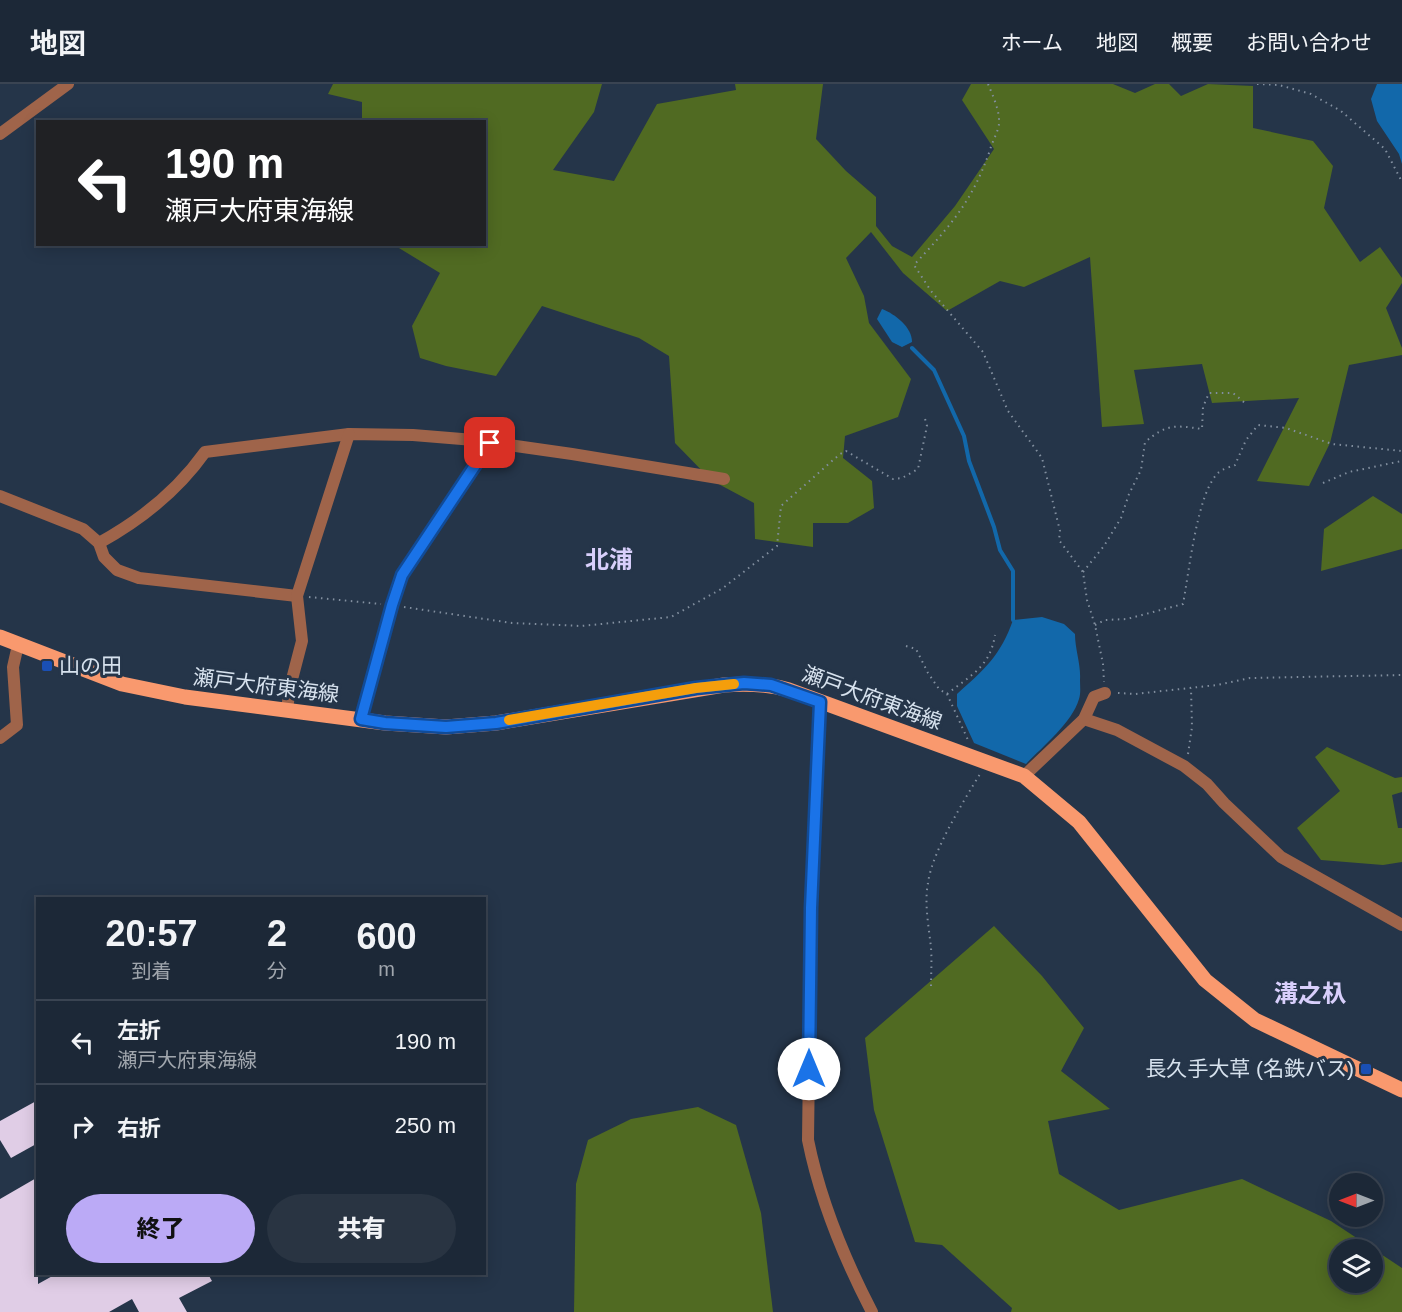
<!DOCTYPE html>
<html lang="ja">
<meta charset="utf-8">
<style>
body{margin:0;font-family:Helvetica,"Noto Sans JP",sans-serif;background:#293442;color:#f1f3f6;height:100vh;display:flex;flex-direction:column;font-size:22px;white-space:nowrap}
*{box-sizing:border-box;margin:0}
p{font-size:20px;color:#a0a6ad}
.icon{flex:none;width:33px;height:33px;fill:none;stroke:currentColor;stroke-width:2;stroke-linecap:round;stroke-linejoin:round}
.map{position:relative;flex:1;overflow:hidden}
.details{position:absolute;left:36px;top:813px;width:450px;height:378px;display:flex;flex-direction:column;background:#1c2837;border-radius:0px;box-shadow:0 3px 15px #0003,0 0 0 2px #3a4452}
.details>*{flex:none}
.hud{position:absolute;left:36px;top:36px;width:450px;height:126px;border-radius:0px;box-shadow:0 3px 15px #0003,0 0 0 2px #3a4452;background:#202124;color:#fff;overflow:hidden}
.needle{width:39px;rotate:270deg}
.fabs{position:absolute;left:1329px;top:1089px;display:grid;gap:12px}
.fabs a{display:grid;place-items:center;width:54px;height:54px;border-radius:50%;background:#1c2837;box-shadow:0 3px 15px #0003,0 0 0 2px #3a4452;font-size:30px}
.pin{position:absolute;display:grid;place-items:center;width:51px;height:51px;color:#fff;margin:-26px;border-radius:12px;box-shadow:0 3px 9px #0006}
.me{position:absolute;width:66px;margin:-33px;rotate:0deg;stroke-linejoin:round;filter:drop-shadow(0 0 4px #0008)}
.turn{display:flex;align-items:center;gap:21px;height:126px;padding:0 30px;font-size:27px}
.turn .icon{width:78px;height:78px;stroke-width:2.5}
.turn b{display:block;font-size:42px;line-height:51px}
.eta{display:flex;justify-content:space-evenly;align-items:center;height:102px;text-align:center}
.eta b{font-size:36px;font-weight:800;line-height:42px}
.action{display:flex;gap:12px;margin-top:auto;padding:12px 30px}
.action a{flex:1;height:69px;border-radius:36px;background:#bbaaf6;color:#111;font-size:24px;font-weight:800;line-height:69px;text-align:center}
.action a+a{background:#293442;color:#f1f3f6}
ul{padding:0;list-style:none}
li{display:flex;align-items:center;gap:18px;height:84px;padding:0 30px;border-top:2px solid #3a4452}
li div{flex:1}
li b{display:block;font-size:22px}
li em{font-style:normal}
header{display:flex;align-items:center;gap:36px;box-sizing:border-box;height:84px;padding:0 30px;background:#1c2837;border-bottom:2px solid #3a4452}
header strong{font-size:28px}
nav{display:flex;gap:33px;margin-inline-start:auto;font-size:21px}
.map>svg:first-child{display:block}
</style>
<header>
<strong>地図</strong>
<nav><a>ホーム</a><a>地図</a><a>概要</a><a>お問い合わせ</a></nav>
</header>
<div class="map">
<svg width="1402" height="1228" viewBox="0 0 1402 1228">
<rect width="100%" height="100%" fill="#253549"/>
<g fill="#506a22" fill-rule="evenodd">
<path d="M 333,0 L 602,0 L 594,28 L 553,86 L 614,97 L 657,20 L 736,6 L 735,0 L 823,0 L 816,55 L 846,87 L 876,113 L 876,142 L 892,162 L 912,173 L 955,122 L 994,65 L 962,16 L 971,0 L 1113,0 L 1135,9 L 1155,0 L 1169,0 L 1181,12 L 1208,0 L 1253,2 L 1253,44 L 1313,57 L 1333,82 L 1324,124 L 1360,178 L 1380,163 L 1402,194 L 1402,199 L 1386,224 L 1402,264 L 1402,271 L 1349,281 L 1330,359 L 1309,402 L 1257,397 L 1299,314 L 1212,319 L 1202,280 L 1134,286 L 1144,340 L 1102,343 L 1090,173 L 1024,203 L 1000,197 L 947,227 L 903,189 L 871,148 L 846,174 L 864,212 L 869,239 L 911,295 L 898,333 L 845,352 L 843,374 L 872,397 L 874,424 L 848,439 L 813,439 L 813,463 L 755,455 L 754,419 L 711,396 L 675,359 L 669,272 L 639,254 L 542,222 L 496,292 L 446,282 L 420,274 L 412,242 L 440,189 L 394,161 L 484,160 L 484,38 L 362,37 L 362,18 L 328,10 Z"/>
<path d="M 1373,412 L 1402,430 L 1402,465 L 1321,487 L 1324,445 Z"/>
<path d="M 1327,663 L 1395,694 L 1402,693 L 1402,708 L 1392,711 L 1398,744 L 1402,744 L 1402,778 L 1383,781 L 1321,776 L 1297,744 L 1340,707 L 1315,673 Z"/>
<path d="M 994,842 L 1042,892 L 1084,944 L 1061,987 L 1110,1025 L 1048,1037 L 1059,1090 L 1119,1126 L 1242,1095 L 1331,1137 L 1402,1184 L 1402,1228 L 1011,1228 L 1012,1224 L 942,1161 L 915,1158 L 874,1026 L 865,954 ZM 1340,1166 L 1372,1166 L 1372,1198 L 1340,1198 Z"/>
<path d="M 698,1023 L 736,1041 L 761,1129 L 773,1228 L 574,1228 L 576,1100 L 588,1056 L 631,1035 Z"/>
</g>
<g fill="#1268aa">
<path d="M 1377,0 L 1402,0 L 1402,80 L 1399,70 L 1377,37 L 1371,15 Z"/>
<path d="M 882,225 C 895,230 912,243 912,258 L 902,263 L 892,258 L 877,235 Z"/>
<path d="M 1042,533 L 1064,540 L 1075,550 C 1075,566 1081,580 1080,596 C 1080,602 1081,609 1079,615 C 1072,639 1043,662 1026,680 L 974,659 L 957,622 L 957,610 C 984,586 1001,571 1013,536 Z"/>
</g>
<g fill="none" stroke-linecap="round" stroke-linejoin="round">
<path stroke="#1268aa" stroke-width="4" d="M 912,264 L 934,286 L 964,352 L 969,377 L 994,443 L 1000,466 L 1013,487 L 1013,536"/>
</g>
<g fill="#e0cde6">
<path d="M 38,1016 L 38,1059 L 11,1074 L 0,1056 L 0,1037 Z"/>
<path d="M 38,1093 L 38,1200 L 56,1190 L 208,1190 L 212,1197 L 179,1214 L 187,1228 L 139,1228 L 132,1215 L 109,1228 L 0,1228 L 0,1115 Z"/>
</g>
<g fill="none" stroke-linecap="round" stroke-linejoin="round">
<g stroke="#828f9f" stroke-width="2" stroke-dasharray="1.5 4.5" stroke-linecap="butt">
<path d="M 988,0 C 993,12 1000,27 999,40 C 998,48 992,58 990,66 C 972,118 951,141 914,181 L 931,207 L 983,268 L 1008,327 L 1042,374 L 1060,447 L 1059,456 L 1083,488 L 1087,516 L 1095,541 L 1103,580 L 1104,598"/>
<path d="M 1257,0 L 1279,1 L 1311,10 L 1341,27 L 1385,65 L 1402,98"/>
<path d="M 1323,399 L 1349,388 L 1402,377"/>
<path d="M 1083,488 L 1104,462 L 1121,434 L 1129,410 L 1141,386 L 1145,358 C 1167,340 1174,341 1202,345 L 1203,323 L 1209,309 L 1233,309 L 1245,319"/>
<path d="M 309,513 L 381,520"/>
<path d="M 404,523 L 512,539 L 581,542 L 671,533 L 723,504 L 777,462 L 781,422 L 840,370 L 846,367 L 893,395 L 902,394 L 918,385 L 927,342 L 924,331"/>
<path d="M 1095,541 L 1105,536 L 1127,535 L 1183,520 C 1189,489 1197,409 1218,389 C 1222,385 1230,383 1235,381 L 1246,356 L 1258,341 L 1286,344 L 1332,360 L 1402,367"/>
<path d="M 906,562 L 916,565 L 928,589 L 939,605 L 947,610 L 968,656"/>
<path d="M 1118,609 L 1135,610 L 1217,601 L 1250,594 L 1402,591"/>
<path d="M 947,610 C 971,591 990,583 995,551"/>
<path d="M 1188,670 L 1192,643 L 1191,604"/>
<path d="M 931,902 C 931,889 932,877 931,864 C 929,843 924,820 928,799 C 932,768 963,718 980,690"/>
</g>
<g stroke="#9f644a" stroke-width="12">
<path d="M 0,50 L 68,0"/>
<path d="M 0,412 L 83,445 L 99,459 L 104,473 L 117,486 L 139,494 L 297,512"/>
<path d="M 99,459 C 139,437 178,406 205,368 L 349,350 L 413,351 L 474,356 L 572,370 L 724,395"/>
<path d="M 820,618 L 811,824 L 808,1056 C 820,1116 844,1174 872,1228"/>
<path d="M 287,626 L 290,603 L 302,557 L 297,512 L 349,350"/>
<path d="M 361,635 L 392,521 L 402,491 L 490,359"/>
<path d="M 1084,635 L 1117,646 L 1184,682 L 1207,700 L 1224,719 L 1281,773 L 1402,841"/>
<path d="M 0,654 L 17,641 L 13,583 L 18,561"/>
<path d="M 1024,692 L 1084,635 L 1094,613 L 1105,609"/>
</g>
<path stroke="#f9996e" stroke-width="15" d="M 0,553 L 122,600 L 185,613 L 385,639 L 446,643 L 496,639 L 724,601 C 747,599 767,600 789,606 L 1024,692 L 1079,738 L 1205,896 L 1255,936 L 1402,1006"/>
</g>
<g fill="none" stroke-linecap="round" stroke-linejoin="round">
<g stroke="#114b97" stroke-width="15">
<path id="route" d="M 490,359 L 402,491 L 392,521 L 361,635 L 385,639 L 446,643 L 496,639 L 696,604 L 744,599 L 771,601 L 820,618 L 811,824 L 809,985"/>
</g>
<use href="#route" stroke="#1a73e8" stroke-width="10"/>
<path stroke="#f59e0b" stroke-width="10" d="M 509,636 L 696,604 L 734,600"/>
</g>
<g fill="#1a4fb4" stroke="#253549" stroke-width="2">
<rect x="41" y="576" width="12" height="12" rx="3"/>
<rect x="1360" y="979" width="12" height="12" rx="3"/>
</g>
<g text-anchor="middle" stroke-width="6" stroke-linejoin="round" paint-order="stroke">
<g font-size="21" fill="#d7e2ee" stroke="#253549" text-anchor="start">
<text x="59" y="589">山の田</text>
<text x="1354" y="992" text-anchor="end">長久手大草 (名鉄バス)</text>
</g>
<g font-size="21" fill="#d7e2ee" stroke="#253549">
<text transform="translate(266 602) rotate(7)" y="7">瀬戸大府東海線</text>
<text transform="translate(872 614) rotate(20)" y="7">瀬戸大府東海線</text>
</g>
<g font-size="24" font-weight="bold" fill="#d8cffb" stroke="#253549">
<text x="609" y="484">北浦</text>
<text x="1310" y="918">溝之杁</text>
</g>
</g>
</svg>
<div class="fabs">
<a><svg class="needle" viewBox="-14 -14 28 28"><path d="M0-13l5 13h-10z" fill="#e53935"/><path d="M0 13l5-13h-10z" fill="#a0a6ad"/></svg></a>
<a><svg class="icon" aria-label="layers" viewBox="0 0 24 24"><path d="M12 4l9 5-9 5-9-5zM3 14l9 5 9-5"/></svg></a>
</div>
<div class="pin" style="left:490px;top:359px;background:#d93025"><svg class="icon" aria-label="arrive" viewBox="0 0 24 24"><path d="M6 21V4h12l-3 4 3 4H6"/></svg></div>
<svg class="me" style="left:809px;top:985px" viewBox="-20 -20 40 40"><circle r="19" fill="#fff"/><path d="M0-13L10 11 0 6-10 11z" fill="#1a73e8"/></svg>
<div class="hud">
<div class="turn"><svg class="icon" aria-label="left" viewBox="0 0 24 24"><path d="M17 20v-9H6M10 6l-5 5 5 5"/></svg><div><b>190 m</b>瀬戸大府東海線</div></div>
</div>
<section class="details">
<div class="eta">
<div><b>20:57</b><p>到着</p></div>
<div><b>2</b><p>分</p></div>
<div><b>600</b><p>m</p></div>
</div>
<ul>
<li><svg class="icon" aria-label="left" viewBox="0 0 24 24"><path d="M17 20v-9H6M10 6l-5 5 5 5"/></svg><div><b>左折</b><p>瀬戸大府東海線</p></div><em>190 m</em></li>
<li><svg class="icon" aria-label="right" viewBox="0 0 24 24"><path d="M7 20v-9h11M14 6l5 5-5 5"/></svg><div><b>右折</b></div><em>250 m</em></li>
</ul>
<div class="action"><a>終了</a><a>共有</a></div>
</section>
</div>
